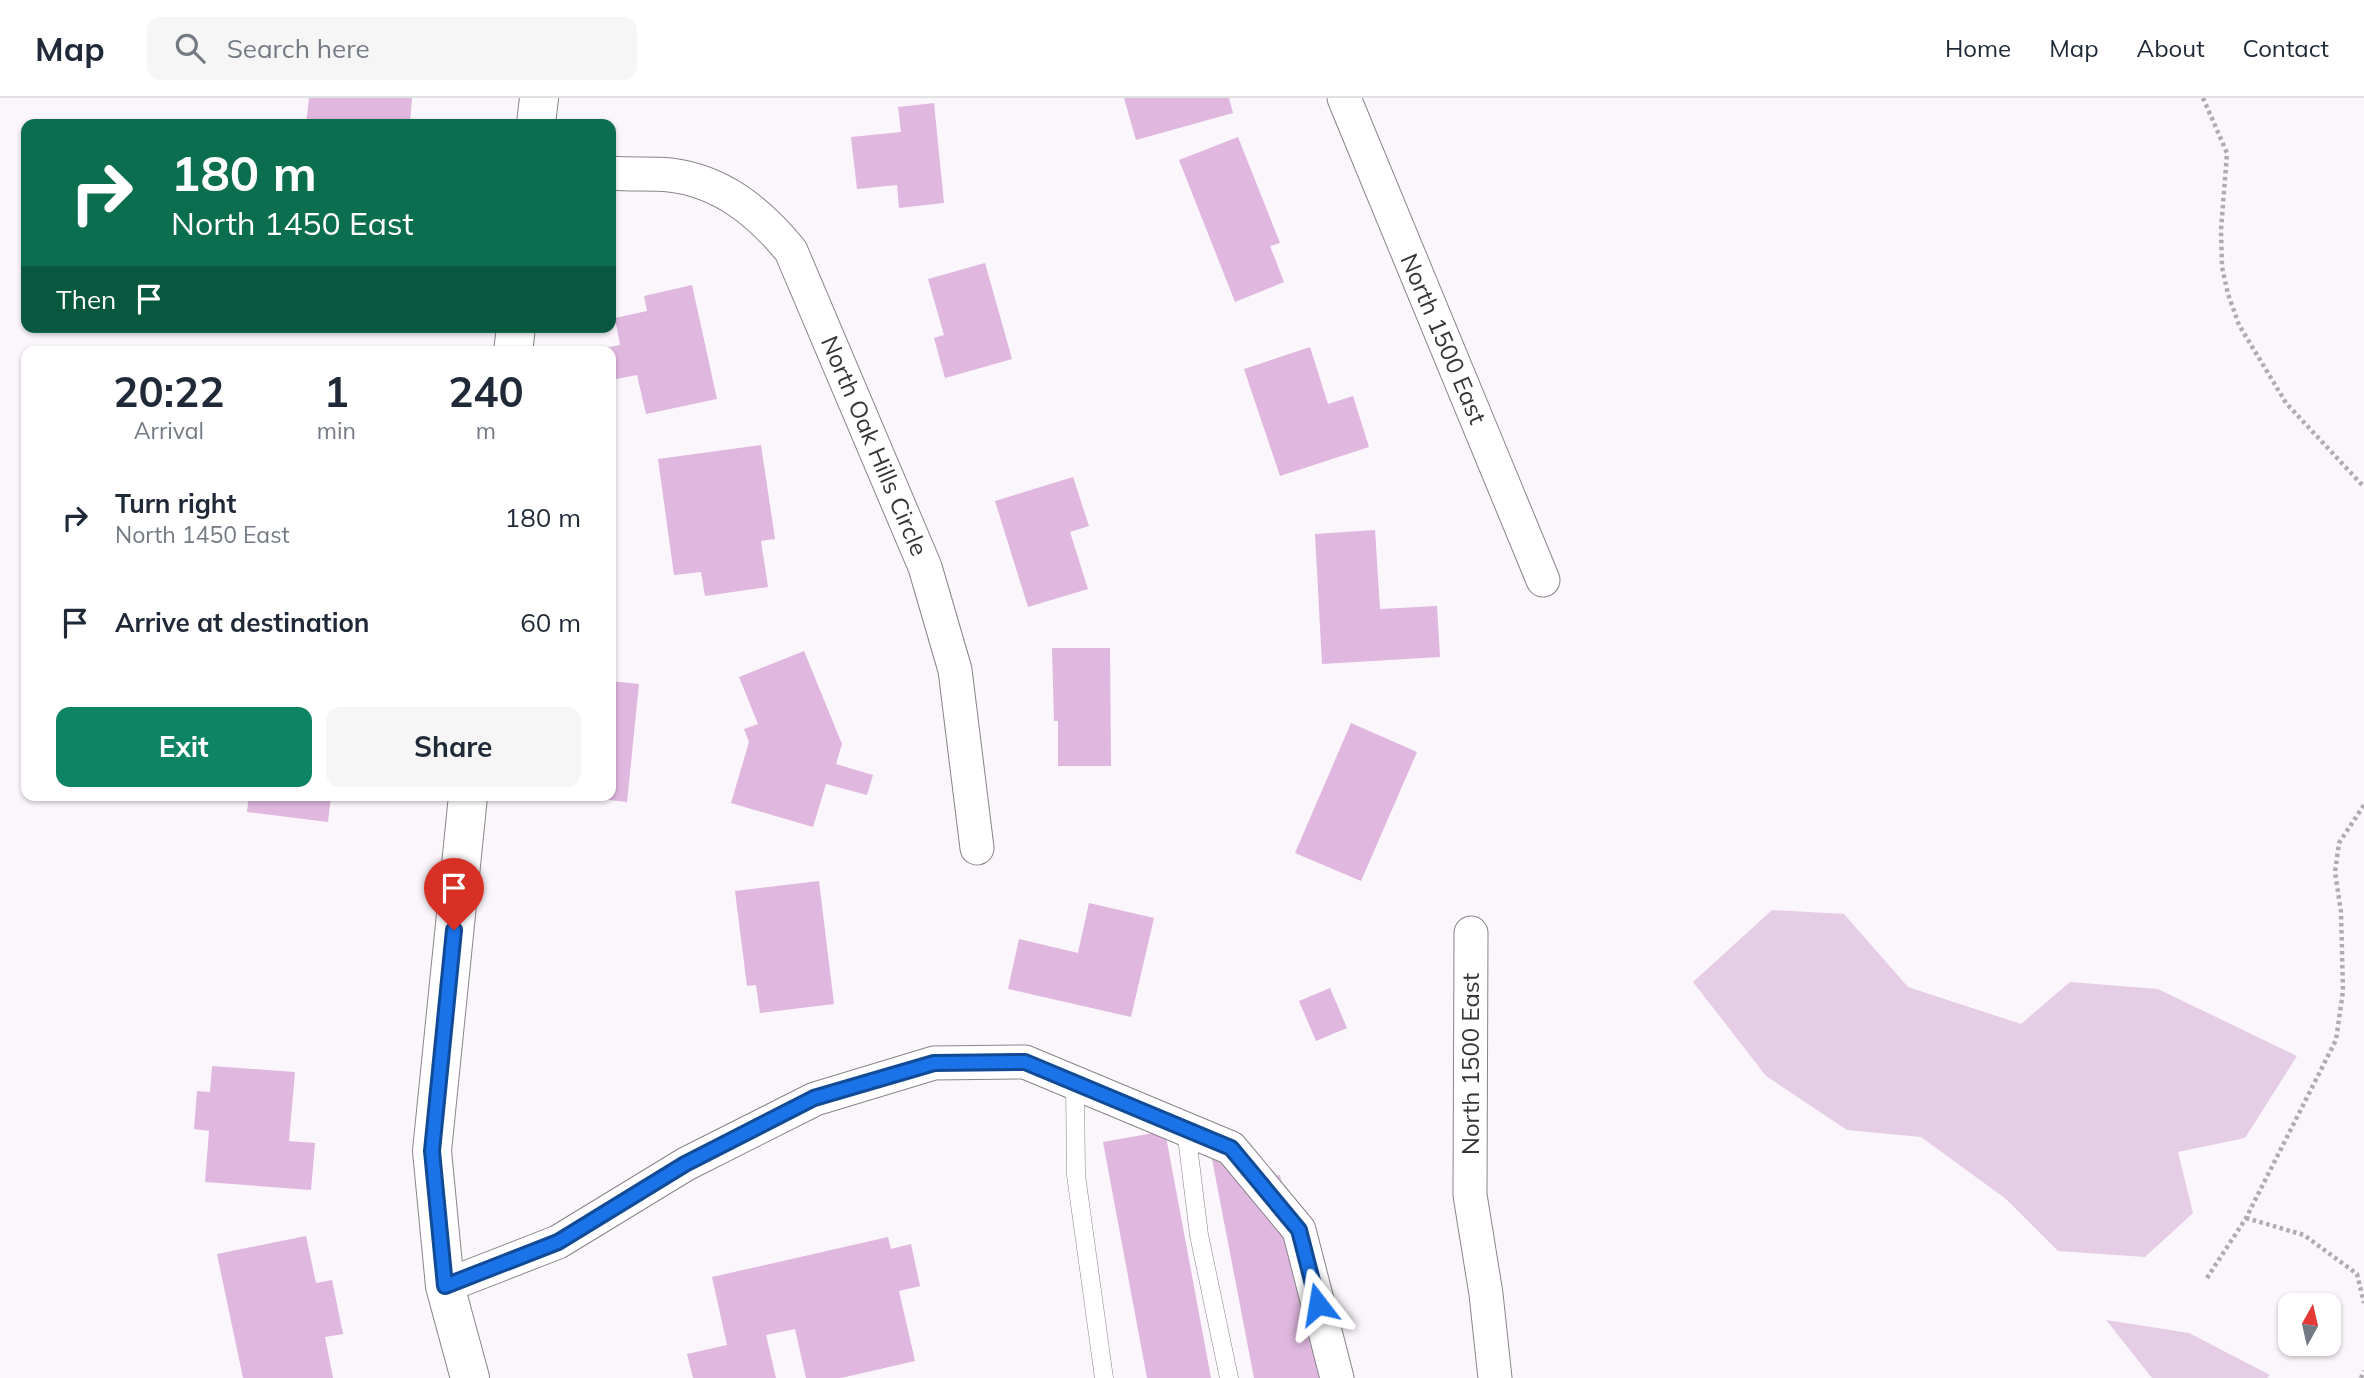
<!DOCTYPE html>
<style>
body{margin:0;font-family:Mulish,sans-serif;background:#f6f6f7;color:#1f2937;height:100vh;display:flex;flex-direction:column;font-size:26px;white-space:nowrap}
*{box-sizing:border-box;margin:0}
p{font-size:23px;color:#747a83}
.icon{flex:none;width:38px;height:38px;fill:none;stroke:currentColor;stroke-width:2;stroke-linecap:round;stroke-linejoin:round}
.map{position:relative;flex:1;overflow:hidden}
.sheet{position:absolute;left:21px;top:248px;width:595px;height:455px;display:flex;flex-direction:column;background:#fff;border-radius:14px;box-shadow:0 2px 5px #0004}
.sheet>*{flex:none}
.guide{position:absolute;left:21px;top:21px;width:595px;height:214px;border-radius:14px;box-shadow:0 2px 5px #0004;background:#0b6e4f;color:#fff;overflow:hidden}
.needle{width:46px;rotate:8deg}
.buttons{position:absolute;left:2278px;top:1195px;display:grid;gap:14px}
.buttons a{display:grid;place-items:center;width:63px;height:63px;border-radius:14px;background:#fff;box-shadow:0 2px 5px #0004;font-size:35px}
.pin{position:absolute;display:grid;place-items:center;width:60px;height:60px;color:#fff;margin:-72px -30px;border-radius:50% 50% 50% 0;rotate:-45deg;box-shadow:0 0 7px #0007}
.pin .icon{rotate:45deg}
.me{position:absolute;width:77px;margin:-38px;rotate:346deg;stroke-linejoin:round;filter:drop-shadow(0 0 5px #0008)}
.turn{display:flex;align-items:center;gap:24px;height:147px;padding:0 35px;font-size:32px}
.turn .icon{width:91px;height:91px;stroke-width:2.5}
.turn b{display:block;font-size:49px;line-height:60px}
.then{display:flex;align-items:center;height:66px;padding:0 35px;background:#0003;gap:14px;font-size:26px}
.eta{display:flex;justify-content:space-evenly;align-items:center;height:119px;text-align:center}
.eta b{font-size:42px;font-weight:700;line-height:49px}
.primary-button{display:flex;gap:14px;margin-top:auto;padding:14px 35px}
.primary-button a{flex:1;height:80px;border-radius:14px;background:#0d8565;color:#fff;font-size:28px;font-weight:700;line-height:80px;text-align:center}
.primary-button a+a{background:#f6f6f7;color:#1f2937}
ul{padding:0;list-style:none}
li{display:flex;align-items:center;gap:21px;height:105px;padding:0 35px}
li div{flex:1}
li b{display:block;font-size:26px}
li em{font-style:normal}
header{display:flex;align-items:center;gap:42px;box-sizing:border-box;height:98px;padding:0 35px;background:#fff;border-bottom:2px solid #e0e1e3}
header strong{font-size:33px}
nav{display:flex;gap:38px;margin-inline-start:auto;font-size:24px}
.search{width:490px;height:63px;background:#f6f6f7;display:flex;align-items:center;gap:18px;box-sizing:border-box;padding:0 24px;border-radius:14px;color:#747a83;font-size:26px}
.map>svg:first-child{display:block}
</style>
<header>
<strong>Map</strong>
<div class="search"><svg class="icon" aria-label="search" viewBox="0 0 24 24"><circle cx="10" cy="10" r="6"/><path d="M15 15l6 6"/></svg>Search here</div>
<nav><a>Home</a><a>Map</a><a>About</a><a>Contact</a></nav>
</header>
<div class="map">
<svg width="2364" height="1280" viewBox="0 0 2364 1280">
<rect width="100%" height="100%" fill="#fbf6fb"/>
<g fill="#e6cde6">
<path d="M 1772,812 L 1844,816 L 1908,889 L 2021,926 L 2070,884 L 2158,891 L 2297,958 L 2245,1040 L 2178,1054 L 2193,1115 L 2145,1159 L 2058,1153 L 2006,1101 L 1921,1039 L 1847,1032 L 1766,978 L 1693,884 Z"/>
<path d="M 2106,1222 L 2189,1235 L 2270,1277 L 2267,1280 L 2152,1280 Z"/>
</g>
<g fill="#dfb7df">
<path d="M 309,0 L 412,0 L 410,26 L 306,26 Z"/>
<path d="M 1124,0 L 1229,0 L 1233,15 L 1136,42 Z"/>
<path d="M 934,5 L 944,105 L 899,110 L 897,87 L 857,91 L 851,39 L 901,34 L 898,9 Z"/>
<path d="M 1238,39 L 1280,145 L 1270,148 L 1284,184 L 1235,204 L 1179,62 Z"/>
<path d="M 985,165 L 1012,261 L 945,280 L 934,240 L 944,237 L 928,181 Z"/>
<path d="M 692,187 L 717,301 L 646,316 L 637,277 L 611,282 L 611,254 L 605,254 L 604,250 L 620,247 L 615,220 L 647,213 L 644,198 Z"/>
<path d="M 1310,249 L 1328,306 L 1353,298 L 1369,349 L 1280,378 L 1244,271 Z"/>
<path d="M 761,347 L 775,441 L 761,443 L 768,489 L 705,498 L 701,474 L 674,477 L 658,361 Z"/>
<path d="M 1073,379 L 1089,428 L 1070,434 L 1088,491 L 1028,509 L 995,403 Z"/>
<path d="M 1375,432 L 1380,511 L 1437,508 L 1440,559 L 1322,566 L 1315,436 Z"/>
<path d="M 1052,550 L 1110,550 L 1111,668 L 1058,668 L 1058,623 L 1054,623 Z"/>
<path d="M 804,553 L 842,646 L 836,666 L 873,677 L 867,697 L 826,686 L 813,729 L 731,705 L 749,644 L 744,631 L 758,626 L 739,579 Z"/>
<path d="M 611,583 L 639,586 L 627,704 L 590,700 L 590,698 L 611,698 Z"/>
<path d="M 1351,625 L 1417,654 L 1361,783 L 1295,755 Z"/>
<path d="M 249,698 L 331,698 L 328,724 L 247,714 Z"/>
<path d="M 819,783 L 834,906 L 760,915 L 756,887 L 747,888 L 735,793 Z"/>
<path d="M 1089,805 L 1154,820 L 1131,919 L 1008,891 L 1019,841 L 1078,855 Z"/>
<path d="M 1330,890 L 1347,930 L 1316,943 L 1299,903 Z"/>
<path d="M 212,968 L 295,974 L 289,1043 L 315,1045 L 311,1092 L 205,1084 L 209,1033 L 194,1031 L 197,993 L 210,994 Z"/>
<path d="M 1165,1033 L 1211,1280 L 1147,1280 L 1103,1044 Z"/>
<path d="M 1211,1056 L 1248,1083 L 1280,1077 L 1319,1280 L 1254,1280 Z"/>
<path d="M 306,1138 L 316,1185 L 332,1182 L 343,1236 L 325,1239 L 333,1280 L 243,1280 L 217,1156 Z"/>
<path d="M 888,1139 L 891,1151 L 911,1146 L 920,1188 L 899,1193 L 915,1263 L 841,1280 L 806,1280 L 795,1231 L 766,1237 L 776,1280 L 693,1280 L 687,1256 L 727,1247 L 712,1179 Z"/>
</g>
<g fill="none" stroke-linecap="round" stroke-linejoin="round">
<g stroke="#888488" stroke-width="19">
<g id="service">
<path d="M 1075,985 L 1076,1077 L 1104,1280"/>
<path d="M 1186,1031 L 1199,1137 L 1229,1280"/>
</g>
</g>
<g stroke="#888488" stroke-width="35">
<g id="minor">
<path d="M 1344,0 L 1543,482"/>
<path d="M 611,75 C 631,77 650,75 670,77 C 722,83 760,115 791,153 L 925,469 L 955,572 L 977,750"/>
<path d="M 1471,835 L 1470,1097 L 1486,1196 L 1495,1280"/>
<path d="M 445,1188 L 558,1144 L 686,1066 L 815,1001 L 934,965 L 1025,964 L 1231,1050 L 1299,1132 L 1337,1280"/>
</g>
</g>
<g stroke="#888488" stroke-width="40">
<g id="tertiary">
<path d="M 536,26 L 539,0"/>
<path d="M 513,254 L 516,229"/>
<path d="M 468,698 L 432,1053 L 445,1188 L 470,1280"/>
</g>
</g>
<g stroke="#afabaf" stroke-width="4.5" stroke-dasharray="3.5 3.5" stroke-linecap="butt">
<path d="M 2203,0 L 2227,55 L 2221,132 L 2222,169 L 2228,196 L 2239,227 L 2286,305 L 2364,389"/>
<path d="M 2246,1120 L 2304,1137 L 2357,1176 L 2364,1205"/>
<path d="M 2207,1180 L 2246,1120 L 2336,942 L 2343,893 L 2341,814 L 2335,774 L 2339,745 L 2364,707"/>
<path d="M 2361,1280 L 2364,1273"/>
</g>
<use href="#service" stroke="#fff" stroke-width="18"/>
<use href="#minor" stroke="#fff" stroke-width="33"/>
<use href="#tertiary" stroke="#fff" stroke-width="38"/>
</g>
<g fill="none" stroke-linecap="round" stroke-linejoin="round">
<g stroke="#114b97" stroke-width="18">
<path id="route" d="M 454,832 L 432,1053 L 445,1188 L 558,1144 L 685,1066 L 814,1000 L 934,965 L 1025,964 L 1231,1050 L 1299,1132 L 1318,1206"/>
</g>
<use href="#route" stroke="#1a73e8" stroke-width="12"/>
</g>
<g text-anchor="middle" stroke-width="6" stroke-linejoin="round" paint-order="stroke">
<g font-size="24" fill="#373537" stroke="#fff">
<text transform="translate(1443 241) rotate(67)" y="8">North 1500 East</text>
<text transform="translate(874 348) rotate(67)" y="8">North Oak Hills Circle</text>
<text transform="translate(1471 966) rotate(-90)" y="8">North 1500 East</text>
</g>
</g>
</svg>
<div class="buttons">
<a><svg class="needle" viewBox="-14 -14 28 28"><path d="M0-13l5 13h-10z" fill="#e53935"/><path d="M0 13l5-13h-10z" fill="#747a83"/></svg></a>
</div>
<div class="pin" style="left:454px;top:832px;background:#d93025"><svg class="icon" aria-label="arrive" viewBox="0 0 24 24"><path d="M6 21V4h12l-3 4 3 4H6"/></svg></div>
<svg class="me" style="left:1318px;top:1206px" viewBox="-20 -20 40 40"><path d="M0-17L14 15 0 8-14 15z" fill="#1a73e8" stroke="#fff" stroke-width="4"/></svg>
<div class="guide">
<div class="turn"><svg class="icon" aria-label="right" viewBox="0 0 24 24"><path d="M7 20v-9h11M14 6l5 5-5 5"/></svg><div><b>180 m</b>North 1450 East</div></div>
<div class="then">Then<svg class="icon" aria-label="arrive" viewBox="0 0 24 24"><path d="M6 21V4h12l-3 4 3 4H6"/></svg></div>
</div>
<section class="sheet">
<div class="eta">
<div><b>20:22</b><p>Arrival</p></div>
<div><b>1</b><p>min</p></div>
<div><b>240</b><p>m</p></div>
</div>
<ul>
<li><svg class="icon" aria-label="right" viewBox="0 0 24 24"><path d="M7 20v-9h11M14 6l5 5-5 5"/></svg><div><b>Turn right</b><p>North 1450 East</p></div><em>180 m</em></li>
<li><svg class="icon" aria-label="arrive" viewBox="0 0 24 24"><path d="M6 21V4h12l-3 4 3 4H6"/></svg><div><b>Arrive at destination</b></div><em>60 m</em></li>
</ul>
<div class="primary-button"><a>Exit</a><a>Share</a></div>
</section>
</div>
